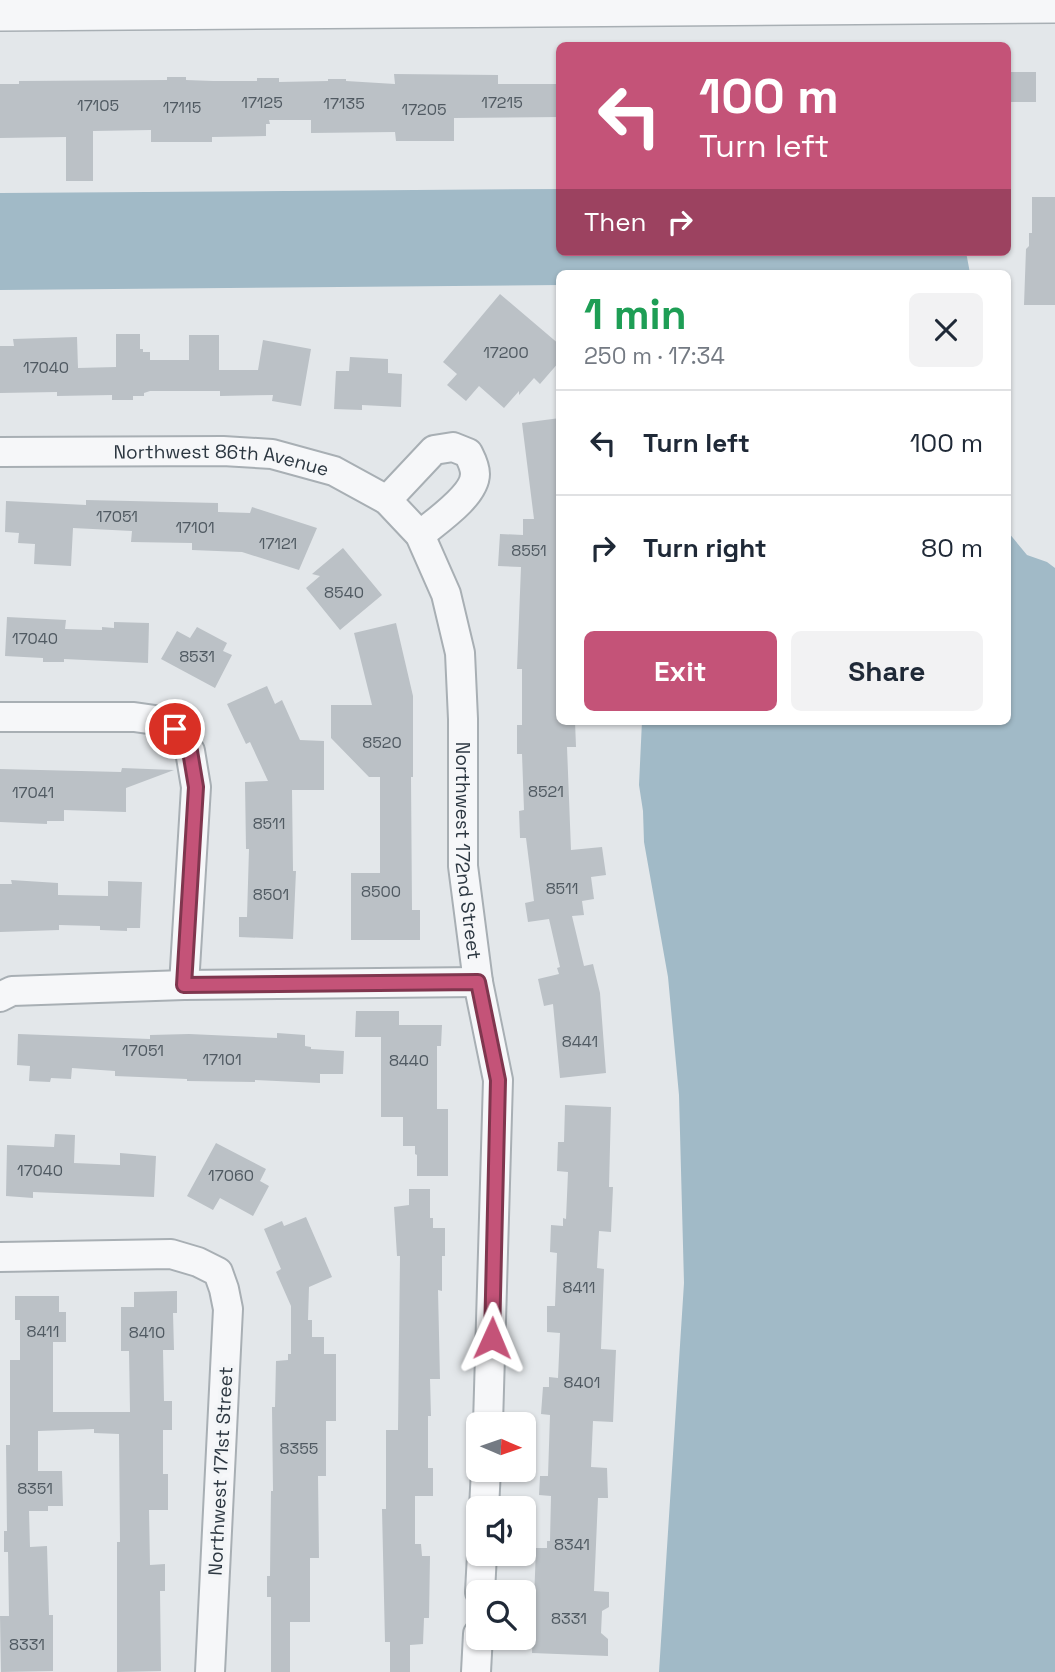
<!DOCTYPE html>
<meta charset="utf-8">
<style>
body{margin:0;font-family:"Space Grotesk",sans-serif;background:#f2f2f3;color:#1f2937;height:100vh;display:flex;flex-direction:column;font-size:26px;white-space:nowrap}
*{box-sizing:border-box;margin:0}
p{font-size:23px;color:#747a83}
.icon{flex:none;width:38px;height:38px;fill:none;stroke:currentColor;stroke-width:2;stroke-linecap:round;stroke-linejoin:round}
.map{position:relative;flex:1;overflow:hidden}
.drawer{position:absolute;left:556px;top:270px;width:455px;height:455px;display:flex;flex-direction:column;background:#fff;border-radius:10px;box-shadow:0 2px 5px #0004}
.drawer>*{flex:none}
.guide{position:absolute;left:556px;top:42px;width:455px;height:214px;border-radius:10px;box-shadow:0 2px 5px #0004;background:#c45378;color:#fff;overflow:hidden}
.needle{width:46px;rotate:92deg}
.fabs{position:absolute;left:466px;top:1412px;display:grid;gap:14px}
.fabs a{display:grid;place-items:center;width:70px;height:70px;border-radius:10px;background:#fff;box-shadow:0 2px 5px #0004;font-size:35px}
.pin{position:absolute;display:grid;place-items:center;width:60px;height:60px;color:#fff;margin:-30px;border:4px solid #fff;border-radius:50%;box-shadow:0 2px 7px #0007}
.me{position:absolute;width:77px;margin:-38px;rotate:1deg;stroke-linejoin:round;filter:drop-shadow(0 0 5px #0008)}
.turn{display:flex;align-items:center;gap:24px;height:147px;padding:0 28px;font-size:32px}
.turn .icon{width:91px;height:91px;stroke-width:2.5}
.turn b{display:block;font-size:49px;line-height:60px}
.then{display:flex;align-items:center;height:66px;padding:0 28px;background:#0003;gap:14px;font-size:26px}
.round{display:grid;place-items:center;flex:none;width:74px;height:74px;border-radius:10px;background:#f2f2f3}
.overview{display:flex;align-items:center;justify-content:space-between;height:119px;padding:0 28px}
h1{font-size:42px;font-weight:800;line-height:52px;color:#1e9e55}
.button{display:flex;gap:14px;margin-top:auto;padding:14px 28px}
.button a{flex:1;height:80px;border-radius:10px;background:#c45378;color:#fff;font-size:28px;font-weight:800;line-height:80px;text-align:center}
.button a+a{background:#f2f2f3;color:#1f2937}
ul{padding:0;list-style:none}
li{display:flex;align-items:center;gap:21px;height:105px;padding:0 28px;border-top:2px solid #e0e1e3}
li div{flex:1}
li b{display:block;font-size:26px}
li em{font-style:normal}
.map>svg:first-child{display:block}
</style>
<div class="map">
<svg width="1055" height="1672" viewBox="0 0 1055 1672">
<rect width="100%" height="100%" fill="#e3e7ea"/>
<g fill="#a1bac7">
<path d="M 560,189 L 560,252 L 966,252 L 970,273 L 560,273 L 560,285 L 0,290 L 0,193 Z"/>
<path d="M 1008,532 L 1027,555 L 1047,562 L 1055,568 L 1055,1672 L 659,1672 L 684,1283 L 679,1095 L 668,977 L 644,842 L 643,811 L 639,785 L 642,721 L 1008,721 Z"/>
</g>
<g fill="#bbc1c6">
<rect x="1008" y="72" width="28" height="30"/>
<path d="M 394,74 L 498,75 L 498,84 L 560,84 L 560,117 L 454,118 L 454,141 L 396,141 L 395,132 L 311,133 L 311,120 L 269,120 L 270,124 L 266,124 L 266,136 L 212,137 L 212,142 L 151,142 L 151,130 L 93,131 L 93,181 L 66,181 L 66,137 L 0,138 L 0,84 L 19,84 L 19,81 L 167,80 L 167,77 L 186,77 L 186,80 L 213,81 L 257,81 L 257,78 L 279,78 L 279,82 L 328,81 L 328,79 L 346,79 L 346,81 L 395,84 Z"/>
<path d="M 1032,197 L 1055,197 L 1055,305 L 1024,305 L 1026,249 L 1029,246 L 1029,233 L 1032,233 Z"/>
<path d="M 500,294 L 560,345 L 560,361 L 540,384 L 534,378 L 519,395 L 519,391 L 504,408 L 479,386 L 466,401 L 447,385 L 457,374 L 443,362 Z"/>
<path d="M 116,334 L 140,334 L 140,349 L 143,349 L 143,352 L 150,352 L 150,360 L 189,360 L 189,335 L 219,335 L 219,370 L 258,370 L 263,340 L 311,349 L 301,406 L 272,401 L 273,395 L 220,396 L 220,391 L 150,391 L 144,393 L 144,396 L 133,396 L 133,400 L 112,400 L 112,395 L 57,396 L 57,392 L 0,393 L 0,346 L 14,346 L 13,339 L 77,337 L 78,368 L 116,367 Z"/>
<path d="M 350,357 L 388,359 L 388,373 L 402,374 L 401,407 L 362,405 L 362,410 L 334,409 L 336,371 L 349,371 Z"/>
<path d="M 560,418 L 560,721 L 575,721 L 576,747 L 567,747 L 571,850 L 602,847 L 606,875 L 591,877 L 594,899 L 582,901 L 584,915 L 572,916 L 584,966 L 593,964 L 600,993 L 606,1073 L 560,1078 L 553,1004 L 544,1006 L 538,979 L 559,974 L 557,968 L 560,967 L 549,919 L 528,922 L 525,903 L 534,901 L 526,838 L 520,838 L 519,811 L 524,810 L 522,754 L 517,754 L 517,725 L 522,725 L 522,669 L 517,669 L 521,567 L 498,566 L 500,534 L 523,535 L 523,519 L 534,519 L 522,423 Z"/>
<path d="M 86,500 L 218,503 L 218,512 L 250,513 L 252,507 L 317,528 L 299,570 L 242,552 L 192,550 L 192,543 L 131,542 L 132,531 L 73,528 L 71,566 L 34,564 L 35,544 L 18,543 L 19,533 L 5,532 L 6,501 L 86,505 Z"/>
<path d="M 343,548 L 382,595 L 340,630 L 306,588 L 320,576 L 312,574 Z"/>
<path d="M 7,617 L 66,620 L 65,629 L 102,630 L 102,627 L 114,628 L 114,622 L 149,623 L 148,663 L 64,659 L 64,662 L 43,662 L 43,658 L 5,656 Z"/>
<path d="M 396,623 L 413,696 L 413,777 L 411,777 L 412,910 L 420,910 L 420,940 L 351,940 L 351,873 L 380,873 L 380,777 L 369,777 L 331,738 L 331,705 L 372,705 L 354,633 Z"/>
<path d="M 197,627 L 227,643 L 223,651 L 232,655 L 215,688 L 161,659 L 177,631 L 190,638 Z"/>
<path d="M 267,686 L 275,704 L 282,700 L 300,740 L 324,741 L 324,790 L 292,790 L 293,871 L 296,871 L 293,939 L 239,937 L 239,917 L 247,917 L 249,849 L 246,849 L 245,782 L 268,781 L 250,742 L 246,744 L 227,704 Z"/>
<path d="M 122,768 L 174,770 L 126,788 L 126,812 L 64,810 L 64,821 L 47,821 L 47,824 L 0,822 L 0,769 L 121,772 Z"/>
<path d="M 11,880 L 58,883 L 58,895 L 108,896 L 108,881 L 142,882 L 140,928 L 127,928 L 127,931 L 100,930 L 100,926 L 59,925 L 59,930 L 0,932 L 0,884 L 12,884 Z"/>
<path d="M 356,1011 L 399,1011 L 399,1025 L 442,1025 L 441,1046 L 437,1046 L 437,1109 L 448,1109 L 448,1176 L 417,1176 L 417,1155 L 415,1154 L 415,1146 L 403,1146 L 403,1117 L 381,1117 L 381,1037 L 355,1037 Z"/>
<path d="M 277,1033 L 305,1035 L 305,1046 L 311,1047 L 311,1049 L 344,1051 L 343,1074 L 320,1074 L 320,1083 L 255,1080 L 255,1082 L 187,1081 L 187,1079 L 115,1076 L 115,1071 L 72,1068 L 71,1079 L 51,1078 L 50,1082 L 29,1081 L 30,1066 L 17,1065 L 18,1034 L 150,1039 L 150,1035 L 189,1034 L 277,1038 Z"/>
<path d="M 565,1105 L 611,1107 L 609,1187 L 613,1187 L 611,1232 L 599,1231 L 597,1268 L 604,1269 L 601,1349 L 616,1350 L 613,1422 L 593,1421 L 591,1467 L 607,1468 L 608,1498 L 598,1498 L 594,1591 L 609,1592 L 609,1607 L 602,1611 L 601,1633 L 608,1639 L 608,1656 L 532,1653 L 536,1548 L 547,1548 L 547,1541 L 550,1541 L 551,1496 L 539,1495 L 540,1476 L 548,1476 L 550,1415 L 541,1414 L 543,1387 L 549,1387 L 549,1377 L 558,1378 L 560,1333 L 547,1332 L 547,1306 L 555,1306 L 557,1253 L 550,1252 L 551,1225 L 563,1226 L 563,1218 L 566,1219 L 568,1172 L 557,1171 L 558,1142 L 564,1142 Z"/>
<path d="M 55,1134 L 75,1135 L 74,1163 L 120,1165 L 120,1153 L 156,1156 L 154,1197 L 33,1192 L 33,1198 L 6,1196 L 7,1145 L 54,1147 Z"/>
<path d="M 216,1143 L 266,1169 L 260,1181 L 269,1186 L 253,1216 L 220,1198 L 213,1210 L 187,1196 Z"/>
<path d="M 409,1189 L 430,1189 L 430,1218 L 433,1218 L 433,1228 L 445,1228 L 445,1256 L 442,1256 L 442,1291 L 438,1290 L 440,1379 L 430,1379 L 431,1416 L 428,1416 L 428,1468 L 433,1468 L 433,1496 L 415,1496 L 415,1544 L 421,1544 L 422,1556 L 430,1556 L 429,1618 L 424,1618 L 423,1644 L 410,1645 L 410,1672 L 390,1672 L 390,1642 L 385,1642 L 382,1509 L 386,1509 L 386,1430 L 398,1430 L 400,1256 L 397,1256 L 394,1207 L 409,1205 Z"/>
<path d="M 306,1217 L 332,1277 L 309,1287 L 308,1320 L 312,1320 L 312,1337 L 324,1337 L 324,1354 L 336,1354 L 336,1421 L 326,1421 L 326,1476 L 318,1476 L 319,1558 L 310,1558 L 310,1622 L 290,1622 L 290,1672 L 271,1672 L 271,1597 L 267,1597 L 267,1576 L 270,1576 L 271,1491 L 273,1491 L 272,1407 L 275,1407 L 276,1361 L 288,1360 L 288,1354 L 291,1354 L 291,1306 L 276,1272 L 281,1269 L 264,1229 L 282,1221 L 284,1226 Z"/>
<path d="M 177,1291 L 177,1313 L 173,1313 L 174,1350 L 163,1350 L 164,1401 L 172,1401 L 172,1430 L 163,1430 L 163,1474 L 168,1474 L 168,1510 L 149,1510 L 150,1565 L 165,1564 L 165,1591 L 160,1591 L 161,1671 L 117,1672 L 117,1542 L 120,1542 L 119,1434 L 94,1433 L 94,1429 L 38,1431 L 38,1471 L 62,1471 L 63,1506 L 48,1506 L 48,1511 L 29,1511 L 30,1547 L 47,1546 L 49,1615 L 53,1615 L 53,1671 L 1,1672 L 0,1616 L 9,1616 L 8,1552 L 4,1552 L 4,1531 L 7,1531 L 6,1445 L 10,1445 L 10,1360 L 20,1360 L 20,1320 L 15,1320 L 15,1296 L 59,1296 L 59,1312 L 66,1312 L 66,1342 L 53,1342 L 53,1412 L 130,1412 L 129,1351 L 121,1351 L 121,1307 L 134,1307 L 134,1292 Z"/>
</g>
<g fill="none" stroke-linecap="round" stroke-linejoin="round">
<g stroke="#a8afb4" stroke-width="32">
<g id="minor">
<path id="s1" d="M 0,452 L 223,451 L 272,454 L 334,471 L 387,500 L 420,535 L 446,594 L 460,653 L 463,719 L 463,866 L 478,982 L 498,1080 L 488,1424"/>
<path d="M 387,500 L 434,450 L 453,447 L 468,453 C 471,459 475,466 475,474 C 475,496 435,522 420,535"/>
<path d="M 0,717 L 134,717 L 155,720 L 175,729 L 190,751 L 196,787 L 184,985"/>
<path d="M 0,997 L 12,991 L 184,985 L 478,982"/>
<path d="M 0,1257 L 171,1254 L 198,1262 L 218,1272 L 224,1289 L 228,1309 L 210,1672"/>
<path d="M 484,1508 L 486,1470"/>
<path d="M 480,1592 L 482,1554"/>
<path d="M 476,1672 L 478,1634"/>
</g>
</g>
<g stroke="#a8afb4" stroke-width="38">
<path id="tertiary" d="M 0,13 L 1055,5"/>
</g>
<use href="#minor" stroke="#f6f7f9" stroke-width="28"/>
<use href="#tertiary" stroke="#f6f7f9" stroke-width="35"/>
</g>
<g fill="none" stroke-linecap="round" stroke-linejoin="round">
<g stroke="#7f364e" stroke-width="18">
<path id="route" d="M 175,729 L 190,751 L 196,787 L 184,985 L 478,982 L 498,1080 L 492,1338"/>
</g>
<use href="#route" stroke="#c45378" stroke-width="12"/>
</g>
<g text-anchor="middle" stroke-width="7" stroke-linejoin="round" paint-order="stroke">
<g font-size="16" fill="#505a62">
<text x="262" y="108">17125</text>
<text x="502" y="108">17215</text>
<text x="344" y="109">17135</text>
<text x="98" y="111">17105</text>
<text x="182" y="113">17115</text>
<text x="424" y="115">17205</text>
<text x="506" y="358">17200</text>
<text x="46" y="373">17040</text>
<text x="117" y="522">17051</text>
<text x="195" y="533">17101</text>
<text x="278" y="549">17121</text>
<text x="529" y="556">8551</text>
<text x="344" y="598">8540</text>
<text x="35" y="644">17040</text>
<text x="197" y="662">8531</text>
<text x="382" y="748">8520</text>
<text x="546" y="797">8521</text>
<text x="33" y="798">17041</text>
<text x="269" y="829">8511</text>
<text x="562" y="894">8511</text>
<text x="381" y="897">8500</text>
<text x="271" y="900">8501</text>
<text x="580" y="1047">8441</text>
<text x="143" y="1056">17051</text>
<text x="222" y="1065">17101</text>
<text x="409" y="1066">8440</text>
<text x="40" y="1176">17040</text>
<text x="231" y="1181">17060</text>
<text x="579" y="1293">8411</text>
<text x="43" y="1337">8411</text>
<text x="147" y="1338">8410</text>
<text x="582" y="1388">8401</text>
<text x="299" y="1454">8355</text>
<text x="35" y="1494">8351</text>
<text x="572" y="1550">8341</text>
<text x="569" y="1624">8331</text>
<text x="27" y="1650">8331</text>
</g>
<g font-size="19" fill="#2c3741" stroke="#f3f5f7">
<text dy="7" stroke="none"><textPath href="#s1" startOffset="222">Northwest 86th Avenue</textPath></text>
<text dy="7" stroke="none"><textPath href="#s1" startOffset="768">Northwest 172nd Street</textPath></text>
<text transform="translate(220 1471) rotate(-87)" y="7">Northwest 171st Street</text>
</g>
</g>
</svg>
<div class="fabs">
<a><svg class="needle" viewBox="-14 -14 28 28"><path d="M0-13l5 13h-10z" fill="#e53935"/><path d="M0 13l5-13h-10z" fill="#747a83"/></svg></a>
<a><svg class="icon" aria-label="sound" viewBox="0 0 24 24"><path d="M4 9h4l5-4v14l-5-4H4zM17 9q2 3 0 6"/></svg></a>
<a><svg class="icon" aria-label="search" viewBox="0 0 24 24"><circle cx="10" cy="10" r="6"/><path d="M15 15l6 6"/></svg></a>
</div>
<div class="pin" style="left:175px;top:729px;background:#d93025"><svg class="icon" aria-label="arrive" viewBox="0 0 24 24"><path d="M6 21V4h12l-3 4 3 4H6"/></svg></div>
<svg class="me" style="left:492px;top:1338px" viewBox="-20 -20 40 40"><path d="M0-17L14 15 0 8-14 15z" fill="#c45378" stroke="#fff" stroke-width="4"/></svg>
<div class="guide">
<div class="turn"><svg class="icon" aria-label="left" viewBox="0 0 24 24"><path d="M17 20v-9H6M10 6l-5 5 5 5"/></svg><div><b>100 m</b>Turn left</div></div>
<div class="then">Then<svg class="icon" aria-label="right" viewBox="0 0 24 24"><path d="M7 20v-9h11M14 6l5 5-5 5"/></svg></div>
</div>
<section class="drawer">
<div class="overview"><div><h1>1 min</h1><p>250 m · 17:34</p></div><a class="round"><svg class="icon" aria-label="close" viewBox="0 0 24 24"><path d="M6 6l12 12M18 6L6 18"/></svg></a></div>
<ul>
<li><svg class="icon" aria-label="left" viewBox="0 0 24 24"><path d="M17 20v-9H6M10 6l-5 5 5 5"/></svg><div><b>Turn left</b></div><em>100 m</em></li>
<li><svg class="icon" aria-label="right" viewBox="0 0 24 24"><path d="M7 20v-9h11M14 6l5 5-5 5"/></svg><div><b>Turn right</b></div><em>80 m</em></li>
</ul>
<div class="button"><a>Exit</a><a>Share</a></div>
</section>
</div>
